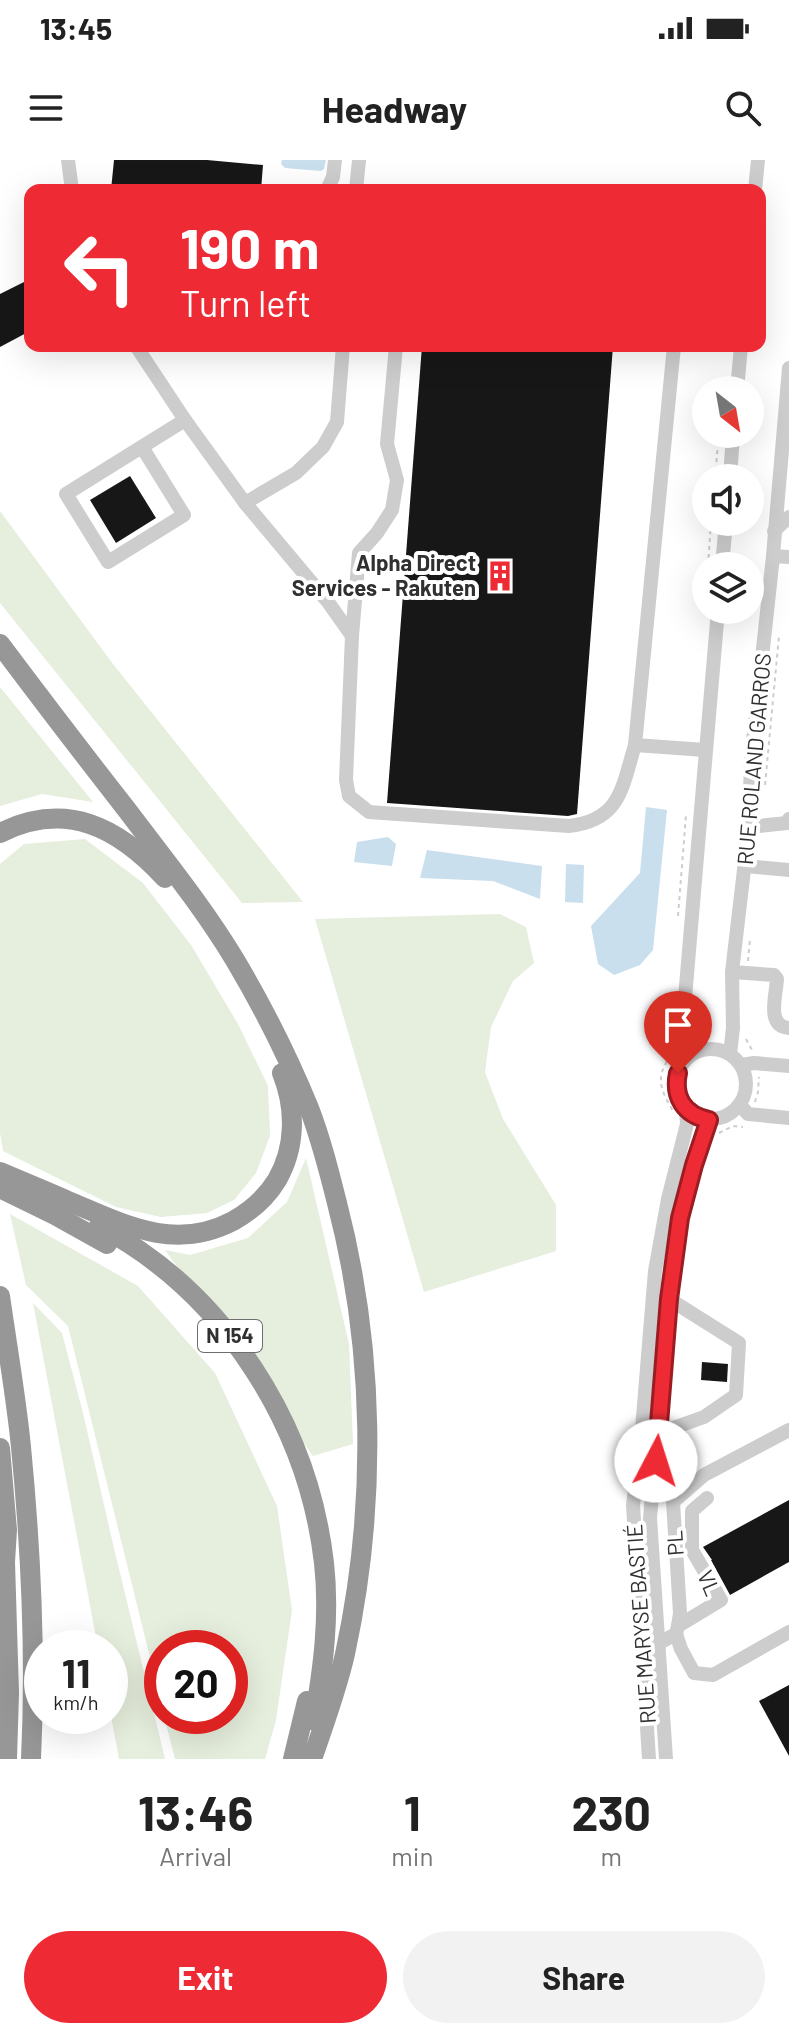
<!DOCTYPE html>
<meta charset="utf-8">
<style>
body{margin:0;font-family:Barlow,sans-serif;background:#f2f2f2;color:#222;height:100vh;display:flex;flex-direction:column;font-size:30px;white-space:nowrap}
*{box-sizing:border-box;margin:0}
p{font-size:26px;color:#767676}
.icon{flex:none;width:44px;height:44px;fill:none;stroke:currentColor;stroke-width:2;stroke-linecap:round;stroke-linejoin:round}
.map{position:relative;height:1599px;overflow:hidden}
.details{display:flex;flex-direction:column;background:#fff;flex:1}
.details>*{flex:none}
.top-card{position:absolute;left:24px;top:24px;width:742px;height:168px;border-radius:16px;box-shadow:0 8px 32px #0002;background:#ee2b34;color:#fff;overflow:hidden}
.needle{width:52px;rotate:149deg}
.tools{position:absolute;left:692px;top:216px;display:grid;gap:16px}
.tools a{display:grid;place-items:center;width:72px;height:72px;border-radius:50%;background:#fff;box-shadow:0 8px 32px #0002;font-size:40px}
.speed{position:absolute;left:24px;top:1470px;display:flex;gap:16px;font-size:40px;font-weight:700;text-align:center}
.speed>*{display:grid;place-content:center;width:104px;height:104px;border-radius:50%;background:#fff;box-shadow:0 8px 32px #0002;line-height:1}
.speed small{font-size:20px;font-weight:400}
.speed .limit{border:12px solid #d22;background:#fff;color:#111}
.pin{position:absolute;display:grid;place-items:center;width:68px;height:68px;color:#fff;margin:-82px -34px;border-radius:50% 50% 50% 0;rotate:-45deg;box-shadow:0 0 8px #0007}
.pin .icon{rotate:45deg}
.me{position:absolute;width:88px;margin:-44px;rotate:5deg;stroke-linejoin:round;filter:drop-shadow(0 0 6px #0008)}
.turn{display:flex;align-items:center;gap:28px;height:168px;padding:0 24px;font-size:36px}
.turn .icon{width:104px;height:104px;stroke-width:2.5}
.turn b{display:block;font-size:56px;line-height:68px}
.eta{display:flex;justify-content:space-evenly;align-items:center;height:136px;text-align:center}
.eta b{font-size:48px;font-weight:700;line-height:56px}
.button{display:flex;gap:16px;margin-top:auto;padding:16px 24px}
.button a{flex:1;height:92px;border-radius:48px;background:#ee2b34;color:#fff;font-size:32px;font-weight:700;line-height:92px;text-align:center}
.button a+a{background:#f2f2f2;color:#222}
.status{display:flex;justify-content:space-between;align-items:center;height:56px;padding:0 40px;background:#fff;direction:ltr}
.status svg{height:22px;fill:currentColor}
header{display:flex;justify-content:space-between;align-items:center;height:104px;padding:0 24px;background:#fff;font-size:36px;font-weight:700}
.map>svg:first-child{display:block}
</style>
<div class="status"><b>13:45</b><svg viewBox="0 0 49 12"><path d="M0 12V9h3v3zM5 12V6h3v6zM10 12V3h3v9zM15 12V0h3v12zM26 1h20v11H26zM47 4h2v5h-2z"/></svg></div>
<header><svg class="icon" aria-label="menu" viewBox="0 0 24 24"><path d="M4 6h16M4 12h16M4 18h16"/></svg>Headway<svg class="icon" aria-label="search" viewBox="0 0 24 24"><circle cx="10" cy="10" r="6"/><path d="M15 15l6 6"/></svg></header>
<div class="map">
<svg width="789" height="1599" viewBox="0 0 789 1599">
<rect width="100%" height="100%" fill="#fff"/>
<g fill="#e6eedd">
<path d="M 0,351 L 113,504 L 303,742 L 242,743 L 0,443 Z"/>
<path d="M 0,527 L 93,642 L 42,634 L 0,646 Z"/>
<path d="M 85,679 L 143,723 L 191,785 L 238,864 L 268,926 L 270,976 L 256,1013 L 234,1040 L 207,1053 L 161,1057 L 116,1047 L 3,991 L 0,973 L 0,704 L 24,684 Z"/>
<path d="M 500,754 L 526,767 L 534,803 L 513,821 L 491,867 L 485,912 L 503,959 L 556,1045 L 556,1091 L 424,1132 L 315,759 Z"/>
<path d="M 306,998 L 349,1184 L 353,1284 L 313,1296 L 165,1090 L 190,1095 L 248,1078 L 287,1042 Z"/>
<path d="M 10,1054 L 138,1126 L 215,1213 L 277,1346 L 292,1450 L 276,1560 L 265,1599 L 175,1599 L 164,1556 L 230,1556 L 230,1488 L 162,1488 L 162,1546 L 68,1166 L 26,1125 Z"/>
<path d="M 33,1143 L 62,1173 L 83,1253 L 113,1384 L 165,1599 L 119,1599 L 110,1551 L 110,1488 L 98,1488 Z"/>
</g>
<g fill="#c9dfee">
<path d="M 282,0 L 326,0 L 324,9 L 321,11 L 285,8 L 281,4 Z"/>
<path d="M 646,647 L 667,650 L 653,790 L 640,805 L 614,815 L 598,804 L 591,766 L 640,713 Z"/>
<path d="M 388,677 L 396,684 L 392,706 L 354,702 L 357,682 Z"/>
<path d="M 427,690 L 542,706 L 540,739 L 493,721 L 420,718 Z"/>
<path d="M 566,704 L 584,705 L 583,743 L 565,742 Z"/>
</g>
<g fill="#171717">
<path d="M 114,0 L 207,0 L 263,5 L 261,30 L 111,30 Z"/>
<path d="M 30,119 L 30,171 L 0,187 L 0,134 Z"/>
<path d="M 422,186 L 613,186 L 577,654 L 568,656 L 387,643 Z"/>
<path d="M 130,316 L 156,358 L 116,383 L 90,340 Z"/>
<path d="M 702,1202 L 728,1204 L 727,1222 L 701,1220 Z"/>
<path d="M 789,1340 L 789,1402 L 730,1435 L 711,1400 L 712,1400 L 703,1387 Z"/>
<path d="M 789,1525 L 789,1596 L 759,1541 Z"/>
</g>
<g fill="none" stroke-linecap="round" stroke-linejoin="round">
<g stroke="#cdcdcd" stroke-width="2" stroke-dasharray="4 4" stroke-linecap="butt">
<path d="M 715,318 L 718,283"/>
<path d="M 708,406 L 711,362"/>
<path d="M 704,445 L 706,426"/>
<path d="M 765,625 L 779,476"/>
<path d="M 678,756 L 686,655"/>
<path d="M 748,801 L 750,779"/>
<path d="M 746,879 L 752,890"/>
<path d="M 670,894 C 668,899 666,903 664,907 C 656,923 665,937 673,951"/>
<path d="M 755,942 L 758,932 L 759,917"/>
<path d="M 719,973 L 733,966 L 743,967"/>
</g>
<g stroke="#cdcdcd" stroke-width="14">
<path d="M 68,0 L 72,30"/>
<path d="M 327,30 L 333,17 L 335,0"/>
<path d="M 356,30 L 359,0"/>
<path d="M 755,30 L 758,0"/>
<path d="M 136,186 L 185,260 L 245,343 L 328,442 L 352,476 L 346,620 L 349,636 L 369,652 L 569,666 C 621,660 622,627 635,585 L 705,590"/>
<path d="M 737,230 L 741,186"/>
<path d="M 142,287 L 184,355 L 108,402 L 66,334 L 185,260"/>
<path d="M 730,318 L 733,274"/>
<path d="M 245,343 L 296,313 L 323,287 L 337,262 L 343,186"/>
<path d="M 774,371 L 789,357"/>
<path d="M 773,396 L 789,397"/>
<path d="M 722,406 L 726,362"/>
<path d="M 352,476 L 359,393 L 377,373 L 392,350 L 397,320 L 387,284 L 396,186"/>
<path d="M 635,585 L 674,186"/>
<path d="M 749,667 L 787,663 L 789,659"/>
<path d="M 745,706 L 789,710"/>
<path d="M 732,812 L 774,815 L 777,819 C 776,837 766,866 789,868"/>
<circle cx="711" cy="924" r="35"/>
<path d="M 730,894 L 733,868 L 732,812 L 749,667 L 751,600 L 773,396 L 789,208"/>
<path d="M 688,897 L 681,885 L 718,450"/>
<path d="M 742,905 L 754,903 L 789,906"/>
<path d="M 740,945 L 748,954 L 789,958"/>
<path d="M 659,1273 L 704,1257 L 736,1235 L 739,1183 L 669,1139"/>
<path d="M 678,1466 L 680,1453 L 673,1342 L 704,1315 L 789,1270"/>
<path d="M 676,1474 L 681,1489 L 694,1513 L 713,1515 L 789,1472"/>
<path d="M 659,1483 L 676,1474 L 678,1466 L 721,1440 L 692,1390 L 692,1351 L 707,1338"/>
<path d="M 649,1599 L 633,1345 L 641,1281 L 655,1111 L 668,1039 L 687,964 L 686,949"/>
<path d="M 666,1599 L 650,1358 L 669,1139 L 680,1058 L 694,1005 L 709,960"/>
</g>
<g stroke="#979797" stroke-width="20">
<path d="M 0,484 C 42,540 84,595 127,650 C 164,699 203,747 235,800 C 263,847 288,897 309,948 C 321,979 329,1011 337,1043 C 375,1189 377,1346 345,1494 C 337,1529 324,1565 312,1599"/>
<path d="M 0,673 C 66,640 118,667 165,718"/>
<path d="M 0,1012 C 23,1022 46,1031 68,1041 C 123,1064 174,1092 233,1061 C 251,1051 266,1038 277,1020 C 296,987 296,948 282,913"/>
<path d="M 0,1028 L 55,1055 L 107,1084"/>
<path d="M 99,1066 C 224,1132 308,1264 324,1403 C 330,1456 323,1508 314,1561"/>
<path d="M 0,1136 C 7,1186 16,1236 21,1287 C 31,1390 36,1496 31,1599"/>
<path d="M 0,1288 L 7,1370 L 5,1402 L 9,1533 L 7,1599"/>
<path d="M 293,1599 L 307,1541"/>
</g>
</g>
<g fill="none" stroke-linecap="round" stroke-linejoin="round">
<g stroke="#9b1c22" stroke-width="20">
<path id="route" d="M 656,1301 L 669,1139 L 680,1058 L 694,1005 L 709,960 C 684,955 673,937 678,913"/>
</g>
<use href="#route" stroke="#ee2b34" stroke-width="14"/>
</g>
<defs>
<g id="building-bare" transform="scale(2.4)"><path d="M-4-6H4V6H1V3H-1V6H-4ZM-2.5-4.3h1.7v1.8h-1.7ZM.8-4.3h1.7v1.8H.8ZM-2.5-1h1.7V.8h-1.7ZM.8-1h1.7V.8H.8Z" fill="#ee2b34" stroke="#fff" stroke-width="2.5" paint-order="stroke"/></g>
</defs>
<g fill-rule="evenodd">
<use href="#building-bare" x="500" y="416"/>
</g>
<g text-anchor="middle" stroke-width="8" stroke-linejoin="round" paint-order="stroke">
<rect fill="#fff" stroke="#6e6e6e" stroke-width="2" x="198" y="1160" width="64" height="32" rx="6"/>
<g font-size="20" font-weight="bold" fill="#303030">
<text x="230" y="1183">N 154</text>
</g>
<g font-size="22" font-weight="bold" fill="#303030" stroke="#fff" text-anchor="end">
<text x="476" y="411">Alpha Direct<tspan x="476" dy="25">Services - Rakuten</tspan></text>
</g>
<g font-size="22" fill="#303030" stroke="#fff">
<text transform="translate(754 599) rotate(-85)" y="8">RUE ROLAND GARROS</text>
<text transform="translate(675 1383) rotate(-94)" y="8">PL</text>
<text transform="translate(709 1423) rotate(67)" y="8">VL</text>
<text transform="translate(641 1464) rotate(-94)" y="8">RUE MARYSE BASTIÉ</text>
</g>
</g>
</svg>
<div class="tools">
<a><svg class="needle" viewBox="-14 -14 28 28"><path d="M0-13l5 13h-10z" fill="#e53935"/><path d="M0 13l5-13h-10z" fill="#767676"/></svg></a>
<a><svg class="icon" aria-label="sound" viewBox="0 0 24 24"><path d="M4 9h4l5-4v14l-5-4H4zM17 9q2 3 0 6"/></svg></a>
<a><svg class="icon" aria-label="layers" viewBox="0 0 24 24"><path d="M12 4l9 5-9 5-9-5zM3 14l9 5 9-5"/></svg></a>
</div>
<div class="speed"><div>11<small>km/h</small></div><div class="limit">20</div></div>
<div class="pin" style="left:678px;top:913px;background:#d93025"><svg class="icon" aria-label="arrive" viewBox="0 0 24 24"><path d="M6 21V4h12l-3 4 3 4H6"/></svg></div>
<svg class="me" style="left:656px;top:1301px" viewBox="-20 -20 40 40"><circle r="19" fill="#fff"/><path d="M0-13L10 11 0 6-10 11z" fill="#ee2b34"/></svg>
<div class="top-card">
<div class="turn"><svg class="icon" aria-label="left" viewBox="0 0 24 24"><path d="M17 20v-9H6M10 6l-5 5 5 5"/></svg><div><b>190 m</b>Turn left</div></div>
</div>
</div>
<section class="details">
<div class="eta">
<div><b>13:46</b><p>Arrival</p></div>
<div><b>1</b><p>min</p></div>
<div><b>230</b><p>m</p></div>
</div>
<div class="button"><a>Exit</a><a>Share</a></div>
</section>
